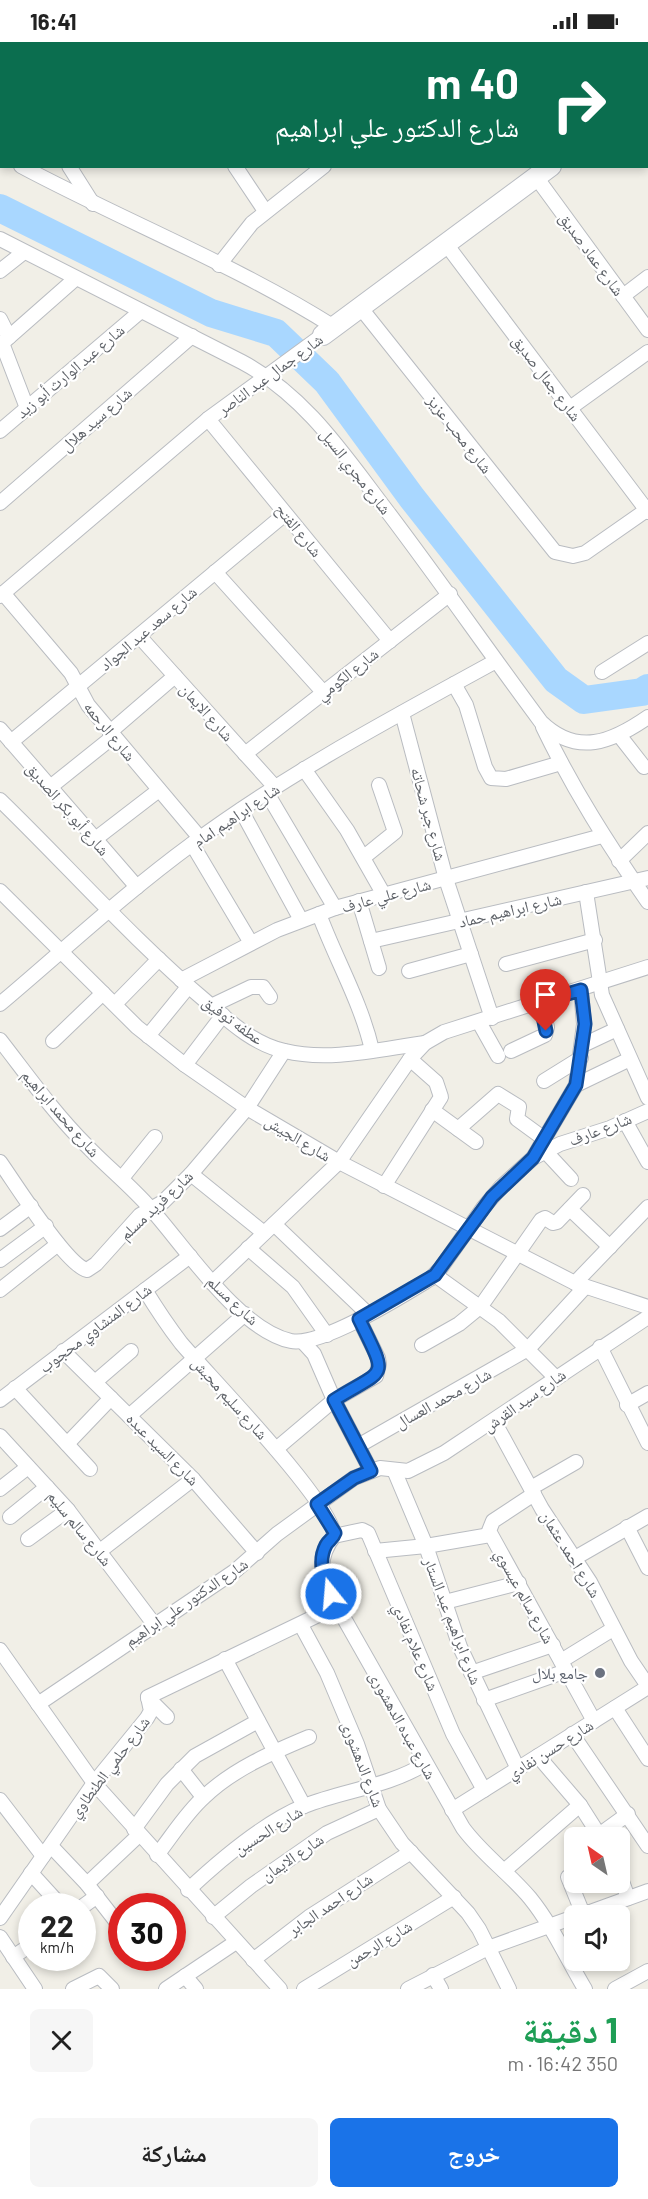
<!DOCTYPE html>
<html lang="ar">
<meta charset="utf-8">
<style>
body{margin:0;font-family:Barlow,"Noto Naskh Arabic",sans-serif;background:#f6f6f6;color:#222;direction:rtl;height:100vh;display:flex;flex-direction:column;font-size:22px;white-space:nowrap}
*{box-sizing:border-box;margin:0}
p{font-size:20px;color:#767676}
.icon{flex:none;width:33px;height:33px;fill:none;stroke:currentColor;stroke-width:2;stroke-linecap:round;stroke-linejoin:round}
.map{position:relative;height:1947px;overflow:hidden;direction:ltr}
.sheet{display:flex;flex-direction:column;background:#fff;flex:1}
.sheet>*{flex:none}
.hud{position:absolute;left:0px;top:0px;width:648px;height:126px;box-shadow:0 3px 9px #0003;direction:rtl;background:#0b6e4f;color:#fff;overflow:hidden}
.needle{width:39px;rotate:326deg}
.buttons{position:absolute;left:564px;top:1785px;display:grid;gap:12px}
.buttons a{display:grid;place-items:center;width:66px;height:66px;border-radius:9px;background:#fff;box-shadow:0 3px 9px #0003;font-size:30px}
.speed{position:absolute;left:18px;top:1851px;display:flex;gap:12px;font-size:30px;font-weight:700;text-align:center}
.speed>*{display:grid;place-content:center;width:78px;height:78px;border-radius:50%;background:#fff;box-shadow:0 3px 9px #0003;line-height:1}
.speed small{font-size:15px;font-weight:400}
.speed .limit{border:9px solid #d22;background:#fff;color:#111}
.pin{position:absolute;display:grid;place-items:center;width:51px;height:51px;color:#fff;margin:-62px -26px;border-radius:50% 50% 50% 0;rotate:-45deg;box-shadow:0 0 6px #0007}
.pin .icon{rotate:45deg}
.me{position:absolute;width:66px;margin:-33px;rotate:343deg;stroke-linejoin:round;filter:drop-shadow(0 0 4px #0008)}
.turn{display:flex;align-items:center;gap:21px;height:126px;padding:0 30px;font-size:27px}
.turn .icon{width:78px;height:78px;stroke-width:2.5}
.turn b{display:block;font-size:42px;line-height:51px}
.round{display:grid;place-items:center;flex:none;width:63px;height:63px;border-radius:9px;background:#f6f6f6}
.head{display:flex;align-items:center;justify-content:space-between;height:102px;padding:0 30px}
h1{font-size:36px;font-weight:700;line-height:45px;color:#1e9e55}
.primary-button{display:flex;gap:12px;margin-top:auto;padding:12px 30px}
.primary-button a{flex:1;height:69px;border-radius:9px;background:#1a73e8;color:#fff;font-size:24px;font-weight:700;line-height:69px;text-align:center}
.primary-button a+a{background:#f6f6f6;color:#222}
.status{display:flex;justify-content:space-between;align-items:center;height:42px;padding:0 30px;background:#fff;direction:ltr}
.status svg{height:16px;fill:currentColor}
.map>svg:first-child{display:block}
</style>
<div class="status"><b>16:41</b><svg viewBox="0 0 49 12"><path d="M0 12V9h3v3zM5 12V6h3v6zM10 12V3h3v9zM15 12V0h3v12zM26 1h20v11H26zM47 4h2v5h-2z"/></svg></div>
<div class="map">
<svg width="648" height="1947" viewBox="0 0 648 1947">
<rect width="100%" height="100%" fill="#f1efe7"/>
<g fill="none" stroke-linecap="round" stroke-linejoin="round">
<path stroke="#a9d7ff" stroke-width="28" d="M 0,166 L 211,271 L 276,291 L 327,340 L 412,456 L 556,638 L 584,658 L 642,650 L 648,646"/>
<g stroke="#b9bcc1" stroke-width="16">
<g id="street">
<path d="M 149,0 L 150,2"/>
<path d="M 324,0 L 325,2"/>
<path d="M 233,2 L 235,0"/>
<path d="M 490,2 L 492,0"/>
<path d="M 0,18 L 2,21"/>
<path d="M 0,113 L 2,114"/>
<path d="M 21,124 C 124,179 236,223 334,285"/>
<path d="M 69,124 L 93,162"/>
<path d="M 235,124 L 265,169"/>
<path d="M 536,135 L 648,288"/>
<path d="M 0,197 L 242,320 C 306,354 344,413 387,469 C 440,539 489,610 541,680 C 577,715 612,700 648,675"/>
<path d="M 446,202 L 648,470"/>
<path d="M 219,223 L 252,181 L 324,124"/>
<path d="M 0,229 L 24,210"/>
<path d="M 623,254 L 648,235"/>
<path d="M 360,265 L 555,510 L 573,514 L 585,511 L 648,467"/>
<path d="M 0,277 L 9,295"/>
<path d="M 2,301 L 27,366"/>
<path d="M 0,303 L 75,237"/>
<path d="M 570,366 L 648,310"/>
<path d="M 208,377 L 390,599"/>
<path d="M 0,389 L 141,269"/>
<path d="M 0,461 L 192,294"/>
<path d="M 215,530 L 324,651"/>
<path d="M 3,551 L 71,631 L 88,663 L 200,796"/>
<path d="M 0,554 L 208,377 L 323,293"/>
<path d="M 139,594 L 275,745"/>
<path d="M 602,630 L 648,601"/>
<path d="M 454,642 L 466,663 L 485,725 L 491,736 L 506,737 L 561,721"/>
<path d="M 402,671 L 446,837 L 492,976"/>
<path d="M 543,685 C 574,749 608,802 648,860"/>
<path d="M 0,687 L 137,845"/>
<path d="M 110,690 L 175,634"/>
<path d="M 619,693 L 644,725"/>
<path d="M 11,700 L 285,472"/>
<path d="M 245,712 L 450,552"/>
<path d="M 304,727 L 347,788 L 384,853"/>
<path d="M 49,746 L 114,694"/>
<path d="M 267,751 L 335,866"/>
<path d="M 0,758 C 69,825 134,899 208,961 C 230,980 255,1003 285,1009 C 329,1020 380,1007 425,1001"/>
<path d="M 241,768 L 301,878"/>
<path d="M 94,798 L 159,748"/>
<path d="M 192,802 L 251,901"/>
<path d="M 364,815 L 395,790 L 379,743"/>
<path d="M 619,819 L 648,791"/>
<path d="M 0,849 L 137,985 L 185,1023 L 247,1066 L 339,1120 L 575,1241 L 648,1265"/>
<path d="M 586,850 L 602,953 L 648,1056"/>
<path d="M 359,859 L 379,926"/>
<path d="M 319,872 C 336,918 361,960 372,1008"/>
<path d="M 371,899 L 648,836"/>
<path d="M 506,922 L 595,898"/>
<path d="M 409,929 L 471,912"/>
<path d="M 181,938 L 277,888 L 335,866 L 602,794"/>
<path d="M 0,962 C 64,908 125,851 192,802 C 288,731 392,676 496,619"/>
<path d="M 115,962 L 159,917"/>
<path d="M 211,964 L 251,945 L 263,945 L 270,955"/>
<path d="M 479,980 L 498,1014"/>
<path d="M 148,994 L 188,945"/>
<path d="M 0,998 C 28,1034 54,1071 86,1103 C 107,1125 131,1144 151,1167 C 185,1205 239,1288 291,1299 C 321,1305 402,1254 430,1237 L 440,1227 L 483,1166 L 501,1145 L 533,1116 L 560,1102 L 610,1086 L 648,1069"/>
<path d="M 53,999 L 103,951"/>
<path d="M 583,1003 L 617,987"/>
<path d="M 511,1009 L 545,993 L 547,985 L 540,960"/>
<path d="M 185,1023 L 223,973"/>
<path d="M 544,1039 L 581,1016"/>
<path d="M 576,1043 L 630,1017"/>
<path d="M 432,1068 L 476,1100"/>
<path d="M 625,1079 L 648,1120"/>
<path d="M 458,1087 L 498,1052 L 519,1065 L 517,1077 L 543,1096"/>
<path d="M 545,1109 L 571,1137"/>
<path d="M 533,1116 L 576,1043 L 584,982 L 581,948"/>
<path d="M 0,1120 C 15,1141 66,1223 87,1228 L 96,1222 L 140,1173 L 163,1160 L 191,1132 L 247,1066 L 284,1009"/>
<path d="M 191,1132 L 264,1191"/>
<path d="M 122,1136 L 155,1095"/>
<path d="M 384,1144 L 441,1055 L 436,1040 L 410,1017"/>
<path d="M 570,1167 L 610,1205"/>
<path d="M 274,1182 L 368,1272"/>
<path d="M 0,1187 L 31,1164"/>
<path d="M 248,1206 L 293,1245 L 327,1293"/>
<path d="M 0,1218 L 46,1184"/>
<path d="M 435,1233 L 499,1279 L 556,1336"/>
<path d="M 212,1241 L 339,1120 L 410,1017 L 425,1001 L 444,990 L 648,925"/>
<path d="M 575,1241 L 648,1165"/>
<path d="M 0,1248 L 58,1202"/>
<path d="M 145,1248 C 156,1266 168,1284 181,1301 C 208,1333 334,1462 334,1494 C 314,1520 323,1538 337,1564 L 463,1786 C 482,1812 509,1831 530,1856 C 552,1883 567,1917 585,1947"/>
<path d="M 303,1300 L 314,1312 L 334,1358 L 371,1429"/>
<path d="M 422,1303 L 459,1282 L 481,1264 L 541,1178 L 545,1176 L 553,1181 L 557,1180 L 583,1153"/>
<path d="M 600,1305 L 648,1401"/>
<path d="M 63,1309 L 193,1437 L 257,1511"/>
<path d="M 95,1340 L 131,1309"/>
<path d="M 15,1346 L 90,1427"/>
<path d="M 0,1358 L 190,1214"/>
<path d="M 627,1363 L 648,1351"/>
<path d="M 129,1374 L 245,1272"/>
<path d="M 494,1379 L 542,1467 L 590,1540 L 631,1619 L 648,1644"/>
<path d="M 0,1394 L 68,1468 L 154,1582"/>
<path d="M 67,1402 L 111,1356"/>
<path d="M 358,1404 L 528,1307 L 585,1245"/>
<path d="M 276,1407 L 334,1358 L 376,1334 L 379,1322 L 378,1316 L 359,1277"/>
<path d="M 394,1428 L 426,1504 L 460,1605 L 518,1727"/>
<path d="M 531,1446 L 576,1420"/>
<path d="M 0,1447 L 28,1425"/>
<path d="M 534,1452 L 493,1479 L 489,1489 L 594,1679"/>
<path d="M 10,1475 L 47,1445"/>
<path d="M 627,1485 L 648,1526"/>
<path d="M 334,1494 L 362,1488 L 368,1491 L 453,1692 L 484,1748"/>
<path d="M 28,1497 L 68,1468"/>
<path d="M 100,1509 L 193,1437"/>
<path d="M 375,1509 L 426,1504 L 490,1493"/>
<path d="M 575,1516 L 648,1474"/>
<path d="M 445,1560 L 519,1541"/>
<path d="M 301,1583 L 327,1631 L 357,1702 L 379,1767 L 402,1801 L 468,1871 L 479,1887 L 509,1947"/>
<path d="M 0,1608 L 94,1741 L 280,1947"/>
<path d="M 225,1617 L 304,1764"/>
<path d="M 561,1619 L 613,1587"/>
<path d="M 471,1631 L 553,1603"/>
<path d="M 148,1656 L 167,1675"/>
<path d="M 484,1658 L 566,1629"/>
<path d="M 38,1662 L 235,1529 L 277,1492 L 354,1436 L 380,1426 L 408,1429 L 444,1411 L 648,1275"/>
<path d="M 615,1666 L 648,1717"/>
<path d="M 572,1692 L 648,1804"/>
<path d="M 538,1714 L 580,1763 L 601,1796"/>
<path d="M 181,1727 L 203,1755"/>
<path d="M 0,1758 L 43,1814"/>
<path d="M 452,1768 L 648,1645"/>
<path d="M 134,1787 L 167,1742 L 195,1714 L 258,1679"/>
<path d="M 599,1793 L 628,1772"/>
<path d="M 51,1804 L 87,1842 L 122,1887"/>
<path d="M 157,1813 C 172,1794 186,1771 204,1755 C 233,1727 273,1710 309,1695"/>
<path d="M 504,1829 L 580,1763"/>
<path d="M 31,1831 L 61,1864"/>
<path d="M 620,1834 L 628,1856"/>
<path d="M 568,1835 L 583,1872"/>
<path d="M 87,1842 L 139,1793"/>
<path d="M 188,1848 C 220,1818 263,1781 304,1764 C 344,1748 387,1745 425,1722"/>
<path d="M 82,1865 L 97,1854"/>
<path d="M 579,1874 L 648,1849"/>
<path d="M 213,1875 L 251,1844 L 327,1791 L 379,1767"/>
<path d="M 0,1876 L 94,1741 L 147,1676 L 151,1669 L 148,1655 L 337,1564"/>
<path d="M 0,1895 L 35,1947"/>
<path d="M 13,1915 L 32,1902"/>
<path d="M 253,1918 L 309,1875 L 411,1810"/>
<path d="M 433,1933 L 441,1947"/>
<path d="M 185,1934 L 196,1947"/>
<path d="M 73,1947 L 99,1934 L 112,1947"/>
<path d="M 166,1947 L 236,1900"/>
<path d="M 304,1947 L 454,1855"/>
<path d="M 408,1947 L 488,1906 L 574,1875"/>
<path d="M 615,1947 L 648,1929"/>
</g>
</g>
<g stroke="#babdc3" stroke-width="22">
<g id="secondary">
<path d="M 646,55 L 648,54"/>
<path d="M 323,293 L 551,124"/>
</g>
</g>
<use href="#street" stroke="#fff" stroke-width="14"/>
<use href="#secondary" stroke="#fff" stroke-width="20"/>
</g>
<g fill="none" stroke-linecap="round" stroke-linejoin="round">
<g stroke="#114b97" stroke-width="15">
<path id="route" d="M 331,1552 C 324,1537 317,1520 326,1503 C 329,1498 333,1497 335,1491 L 317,1462 L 354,1436 L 371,1429 L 334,1358 C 387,1325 389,1339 359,1277 L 435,1233 L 492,1155 L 533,1116 L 576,1043 L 585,982 L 581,948 L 540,960 L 546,989"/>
</g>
<use href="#route" stroke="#1a73e8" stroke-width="10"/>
</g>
<circle fill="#6b7280" stroke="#fff" stroke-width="2" cx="600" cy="1631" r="6"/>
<g text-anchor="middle" stroke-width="4.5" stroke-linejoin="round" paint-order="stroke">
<g font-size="16" fill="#5e6268" stroke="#fff">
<text transform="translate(592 212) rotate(54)" y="6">شارع عماد صديق</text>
<text transform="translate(70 329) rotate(-40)" y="6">شارع عبد الوارث أبو زيد</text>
<text transform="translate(270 332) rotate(-36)" y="6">شارع جمال عبد الناصر</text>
<text transform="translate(547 336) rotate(53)" y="6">شارع جمال صديق</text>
<text transform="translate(96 377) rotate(-41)" y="6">شارع سيد هلال</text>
<text transform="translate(460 392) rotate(52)" y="6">شارع محب عزيز</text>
<text transform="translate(356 429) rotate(52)" y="6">شارع مجري السيل</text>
<text transform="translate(299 488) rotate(51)" y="6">شارع الفتح</text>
<text transform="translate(148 586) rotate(-40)" y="6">شارع سعد عبد الجواد</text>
<text transform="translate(347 632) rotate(-38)" y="6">شارع الكومي</text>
<text transform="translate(207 670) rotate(48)" y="6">شارع الايمان</text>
<text transform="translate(110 689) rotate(51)" y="6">شارع الرحمه</text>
<text transform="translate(68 767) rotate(49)" y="6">شارع أبو بكر الصديق</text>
<text transform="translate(429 772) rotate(75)" y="6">شارع جبر شحاته</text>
<text transform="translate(236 773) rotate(-34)" y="6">شارع ابراهيم امام</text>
<text transform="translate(386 853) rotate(-15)" y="6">شارع علي عارف</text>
<text transform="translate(510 868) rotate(-13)" y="6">شارع ابراهيم حماد</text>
<text transform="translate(233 978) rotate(36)" y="6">عطفه توفيق</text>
<text transform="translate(61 1071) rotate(49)" y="6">شارع محمد ابراهيم</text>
<text transform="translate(600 1087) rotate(-21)" y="6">شارع عارف</text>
<text transform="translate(298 1096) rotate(31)" y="6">شارع الجيش</text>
<text transform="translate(156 1163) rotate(-43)" y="6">شارع فريد مسلم</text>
<text transform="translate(233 1258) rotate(43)" y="6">شارع مسلم</text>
<text transform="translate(95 1286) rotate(-37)" y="6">شارع المنشاوي محجوب</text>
<text transform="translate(230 1356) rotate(48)" y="6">شارع سليم محبش</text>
<text transform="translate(443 1356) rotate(-29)" y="6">شارع محمد العسال</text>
<text transform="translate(524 1358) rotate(-35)" y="6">شارع سيد القرش</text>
<text transform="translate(163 1407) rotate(45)" y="6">شارع السيد عبده</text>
<text transform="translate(80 1486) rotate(51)" y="6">شارع سالم سليم</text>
<text transform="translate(571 1512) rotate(58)" y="6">شارع احمد عثمان</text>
<text transform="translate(525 1554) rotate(61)" y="6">شارع سالم عيسوي</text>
<text transform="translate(186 1560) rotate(-34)" y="6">شارع الدكتور علي ابراهيم</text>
<text transform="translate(453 1579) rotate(69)" y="6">شارع ابراهيم عبد الستار</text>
<text transform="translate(416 1605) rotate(67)" y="6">شارع علام نفادي</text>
<text transform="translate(403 1683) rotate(61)" y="6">شارع عبده الدهشورى</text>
<text transform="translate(550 1707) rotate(-32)" y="6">شارع حسن نفادي</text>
<text transform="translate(363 1722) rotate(69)" y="6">شارع الدهشورى</text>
<text transform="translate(109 1725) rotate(-53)" y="6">شارع حلمي الطنطاوي</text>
<text transform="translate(268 1788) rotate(-32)" y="6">شارع الحسين</text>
<text transform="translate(292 1815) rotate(-34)" y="6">شارع الايمان</text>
<text transform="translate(330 1862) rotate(-34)" y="6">شارع احمد الجابر</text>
<text transform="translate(379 1901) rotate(-31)" y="6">شارع الرحمن</text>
</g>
<g font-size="16" fill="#5b616d" stroke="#fff" text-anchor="end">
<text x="588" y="1637">جامع بلال</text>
</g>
</g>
</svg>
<div class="buttons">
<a><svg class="needle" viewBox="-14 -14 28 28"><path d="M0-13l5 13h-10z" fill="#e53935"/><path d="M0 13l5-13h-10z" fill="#767676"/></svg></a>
<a><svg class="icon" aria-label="sound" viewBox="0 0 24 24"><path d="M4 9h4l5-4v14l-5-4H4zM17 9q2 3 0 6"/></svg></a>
</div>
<div class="speed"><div>22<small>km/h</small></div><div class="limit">30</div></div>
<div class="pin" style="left:546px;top:989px;background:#d93025"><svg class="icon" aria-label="arrive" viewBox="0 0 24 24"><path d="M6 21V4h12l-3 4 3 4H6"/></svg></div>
<svg class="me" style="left:331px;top:1552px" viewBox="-20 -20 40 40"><circle r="17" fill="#1a73e8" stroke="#fff" stroke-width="3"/><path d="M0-11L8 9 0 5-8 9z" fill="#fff"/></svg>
<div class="hud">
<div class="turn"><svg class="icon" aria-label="right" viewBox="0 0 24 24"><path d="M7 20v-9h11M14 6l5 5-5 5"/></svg><div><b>40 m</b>شارع الدكتور علي ابراهيم</div></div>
</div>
</div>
<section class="sheet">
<div class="head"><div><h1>1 دقيقة</h1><p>350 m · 16:42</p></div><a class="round"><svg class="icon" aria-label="close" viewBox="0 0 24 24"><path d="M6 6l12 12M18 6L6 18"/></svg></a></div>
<div class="primary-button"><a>خروج</a><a>مشاركة</a></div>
</section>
